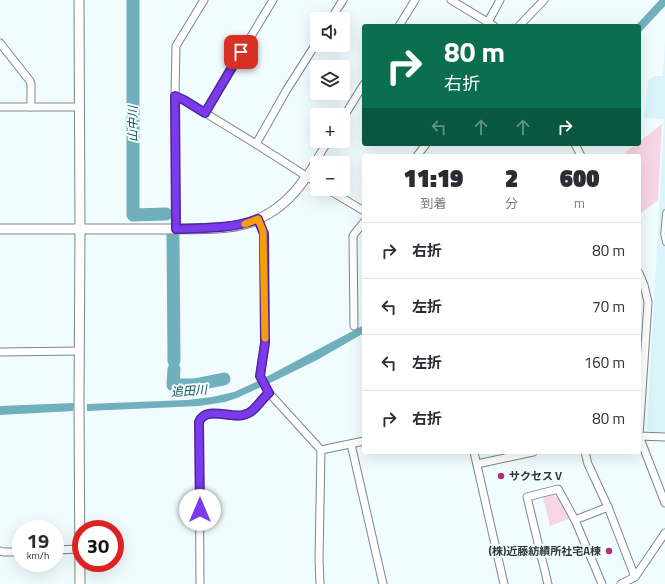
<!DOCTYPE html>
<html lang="ja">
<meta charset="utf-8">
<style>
body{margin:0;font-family:"Titillium Web","Noto Sans JP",sans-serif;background:#f2f2f3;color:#2b2b33;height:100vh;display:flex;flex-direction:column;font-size:15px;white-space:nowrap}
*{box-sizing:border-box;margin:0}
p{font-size:13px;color:#7c7c81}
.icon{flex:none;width:22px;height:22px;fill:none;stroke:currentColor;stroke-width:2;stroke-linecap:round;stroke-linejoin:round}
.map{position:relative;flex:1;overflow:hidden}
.side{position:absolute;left:362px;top:154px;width:279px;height:300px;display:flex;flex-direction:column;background:#fff;border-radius:4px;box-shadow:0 4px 16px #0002}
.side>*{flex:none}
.hud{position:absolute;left:362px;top:24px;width:279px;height:122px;border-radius:4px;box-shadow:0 4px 16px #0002;background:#0b6e4f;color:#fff;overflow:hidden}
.fabs{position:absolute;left:310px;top:12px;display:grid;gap:8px}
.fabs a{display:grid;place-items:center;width:40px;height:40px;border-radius:4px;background:#fff;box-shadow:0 4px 16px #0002;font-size:20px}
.speed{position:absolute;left:12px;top:520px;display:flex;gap:8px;font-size:20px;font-weight:700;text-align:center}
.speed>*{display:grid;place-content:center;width:52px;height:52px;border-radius:50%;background:#fff;box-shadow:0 4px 16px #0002;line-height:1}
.speed small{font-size:10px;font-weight:400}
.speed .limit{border:6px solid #d22;background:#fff;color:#111}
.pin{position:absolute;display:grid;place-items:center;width:34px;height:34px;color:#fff;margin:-17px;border-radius:8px;box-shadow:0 2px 6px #0006}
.me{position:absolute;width:44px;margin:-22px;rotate:0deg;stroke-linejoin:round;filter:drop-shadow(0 0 3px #0008)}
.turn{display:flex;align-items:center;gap:14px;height:84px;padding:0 16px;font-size:18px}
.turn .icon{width:52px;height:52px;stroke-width:2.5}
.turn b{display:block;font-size:28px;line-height:34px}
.lanes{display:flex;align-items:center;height:38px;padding:0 16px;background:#0003;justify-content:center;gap:20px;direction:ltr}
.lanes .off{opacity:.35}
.eta{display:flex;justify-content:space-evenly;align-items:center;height:68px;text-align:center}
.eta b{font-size:24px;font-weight:800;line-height:28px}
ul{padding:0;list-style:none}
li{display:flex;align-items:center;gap:12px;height:56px;padding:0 16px;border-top:1px solid #e1e1e2}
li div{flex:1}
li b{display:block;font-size:15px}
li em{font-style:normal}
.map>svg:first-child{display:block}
</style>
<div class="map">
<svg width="665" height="584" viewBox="0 0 665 584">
<rect width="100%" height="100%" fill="#f1fcfe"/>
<path fill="#d9f5fb" d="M 665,44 L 665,433 L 647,431 L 664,119 L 644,118 L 648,81 L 654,76 L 663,76 Z"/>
<g fill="#f8d5e5">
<path d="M 662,124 L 658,200 L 639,215 L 639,156 L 621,156 L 636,144 L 639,144 L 639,142 Z"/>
<path d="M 554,494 L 555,497 L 558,496 L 569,519 L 550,526 L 543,497 Z"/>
</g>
<g fill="#70afbc">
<path d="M 364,325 L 364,333 L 317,360 L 266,385 L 264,378 Z"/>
<path d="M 258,381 L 263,386 L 237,398 L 225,402 L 199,406 L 87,411 L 87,404 L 187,400 L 212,397 L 234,392 Z"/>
<path d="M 74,403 L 73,411 L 0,415 L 0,406 Z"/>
</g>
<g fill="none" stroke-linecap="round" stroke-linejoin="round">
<path stroke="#70afbc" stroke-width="8" d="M 639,28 L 665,0"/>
<g stroke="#70afbc" stroke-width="13">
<path d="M 133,0 L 133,215 L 166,214"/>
<path d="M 173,236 L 174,361"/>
<path d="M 174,369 L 173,385 L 194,385 L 224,379"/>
</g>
<g stroke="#78898c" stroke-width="5.5">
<path id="service" d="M 665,212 L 663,234 L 665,243"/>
</g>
<g stroke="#78898c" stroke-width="9">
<g id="minor">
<path d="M 451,0 L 494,26"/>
<path d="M 331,19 L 343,0"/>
<path d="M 488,22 L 500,0"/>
<path d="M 399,26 L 415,0"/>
<path d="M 519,26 L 544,0"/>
<path d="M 0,43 L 30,81 L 31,84 L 31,107"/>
<path d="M 175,96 L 184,100 L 256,144 L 317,183"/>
<path d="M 0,107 L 80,107"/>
<path d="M 205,113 L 273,0"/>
<path d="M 343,118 L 364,84"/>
<path d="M 256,144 L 286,91 L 317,42"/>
<path d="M 575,144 L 581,156"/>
<path d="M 417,156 L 426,144"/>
<path d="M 306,177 L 328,141"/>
<path d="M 327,189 L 364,211"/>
<path d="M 258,219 L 264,234 L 265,343 L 260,376 L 269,393 L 321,450 L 319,559 L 320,584"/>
<path d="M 176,229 L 175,96 L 176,46 L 204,0"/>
<path d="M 639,273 L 644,285 L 648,302 L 639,436 L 665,437"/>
<path d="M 354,326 L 353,236 L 355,233 L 364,222"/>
<path d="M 0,352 L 80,351"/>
<path d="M 639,436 L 665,503"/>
<path d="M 351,444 L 383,584"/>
<path d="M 321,450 L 364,441"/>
<path d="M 474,452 L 504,584"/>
<path d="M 585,452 L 588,464 L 608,507 L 635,577"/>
<path d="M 477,464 L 533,452"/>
<path d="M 575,520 L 608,507"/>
<path d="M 55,550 L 80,549"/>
<path d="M 0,551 L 4,552 L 21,552"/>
<path d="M 200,584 L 199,422 C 205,407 227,417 240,416 C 253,415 259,400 269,393"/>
<path d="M 548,584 L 527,497 L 558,489 L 575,520 L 602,584"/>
<path d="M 621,584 L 635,577 L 665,533"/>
</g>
</g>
<g stroke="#78898c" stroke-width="11">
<g id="tertiary">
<path d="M 79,0 L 80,230 L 79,401 L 80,584"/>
<path d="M 0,229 C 55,229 109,229 164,229 C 191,228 222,231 248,223 C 273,215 292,198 306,177"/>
</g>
</g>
<use href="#service" stroke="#fff" stroke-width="3.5"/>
<use href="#minor" stroke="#fff" stroke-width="7"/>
<use href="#tertiary" stroke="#fff" stroke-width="9"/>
</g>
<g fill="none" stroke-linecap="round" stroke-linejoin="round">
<g stroke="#51269a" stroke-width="10">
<path id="route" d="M 200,510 L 199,422 C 205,406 230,418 243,415 C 255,413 260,400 269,393 L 260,376 L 265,343 L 264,234 L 258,219 C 232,229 204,228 176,229 L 175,96 L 184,100 L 205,113 L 241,52"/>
</g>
<use href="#route" stroke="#7c3aed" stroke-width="7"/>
<path stroke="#f59e0b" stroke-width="7" d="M 245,224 L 258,219 L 263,231 L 265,338"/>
</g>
<g fill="#b1317d" stroke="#f1fcfe" stroke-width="1.5">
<circle cx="501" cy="476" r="4"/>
<circle cx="609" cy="551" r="4"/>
</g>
<g text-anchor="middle" stroke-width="4" stroke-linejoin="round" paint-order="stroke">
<g font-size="11" font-weight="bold" fill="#31383a" stroke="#f1fcfe" text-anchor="start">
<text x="509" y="480">サクセスⅤ</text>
<text x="601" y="555" text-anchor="end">(株)近藤紡績所社宅A棟</text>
</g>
<g font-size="12" font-style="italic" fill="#174f59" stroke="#f1fcfe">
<text transform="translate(133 124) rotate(-90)" y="4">山中川</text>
<text transform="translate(189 391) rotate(-4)" y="4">追田川</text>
</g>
</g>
</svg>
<div class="fabs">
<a><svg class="icon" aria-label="sound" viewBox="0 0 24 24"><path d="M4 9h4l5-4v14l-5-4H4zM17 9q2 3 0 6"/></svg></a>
<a><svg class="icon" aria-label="layers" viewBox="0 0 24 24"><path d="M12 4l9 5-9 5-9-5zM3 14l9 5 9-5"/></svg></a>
<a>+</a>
<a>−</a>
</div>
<div class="speed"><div>19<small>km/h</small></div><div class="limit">30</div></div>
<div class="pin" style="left:241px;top:52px;background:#d93025"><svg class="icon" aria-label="arrive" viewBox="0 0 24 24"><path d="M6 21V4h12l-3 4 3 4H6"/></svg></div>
<svg class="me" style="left:200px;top:510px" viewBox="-20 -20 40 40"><circle r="19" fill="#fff"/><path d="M0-13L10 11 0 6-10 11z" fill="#7c3aed"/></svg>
<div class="hud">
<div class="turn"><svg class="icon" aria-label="right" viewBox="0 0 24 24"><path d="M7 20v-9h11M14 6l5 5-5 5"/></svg><div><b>80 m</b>右折</div></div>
<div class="lanes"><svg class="icon off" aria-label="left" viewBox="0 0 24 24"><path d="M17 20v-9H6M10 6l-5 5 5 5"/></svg><svg class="icon off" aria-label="ahead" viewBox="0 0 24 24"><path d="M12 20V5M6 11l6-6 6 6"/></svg><svg class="icon off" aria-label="ahead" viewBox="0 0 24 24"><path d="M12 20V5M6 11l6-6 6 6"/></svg><svg class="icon" aria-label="right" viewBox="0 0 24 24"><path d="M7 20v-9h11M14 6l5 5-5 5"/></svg></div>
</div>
<section class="side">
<div class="eta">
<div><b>11:19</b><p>到着</p></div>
<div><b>2</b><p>分</p></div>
<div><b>600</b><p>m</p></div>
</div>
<ul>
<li><svg class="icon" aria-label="right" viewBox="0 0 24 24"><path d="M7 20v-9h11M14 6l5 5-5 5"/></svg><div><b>右折</b></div><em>80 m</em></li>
<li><svg class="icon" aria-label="left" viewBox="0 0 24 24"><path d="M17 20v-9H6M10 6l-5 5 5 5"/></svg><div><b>左折</b></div><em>70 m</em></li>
<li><svg class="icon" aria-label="left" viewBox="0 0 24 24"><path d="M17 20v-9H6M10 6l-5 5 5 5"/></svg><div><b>左折</b></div><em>160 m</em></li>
<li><svg class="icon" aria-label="right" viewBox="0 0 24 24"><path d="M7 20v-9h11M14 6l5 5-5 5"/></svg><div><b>右折</b></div><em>80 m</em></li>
</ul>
</section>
</div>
